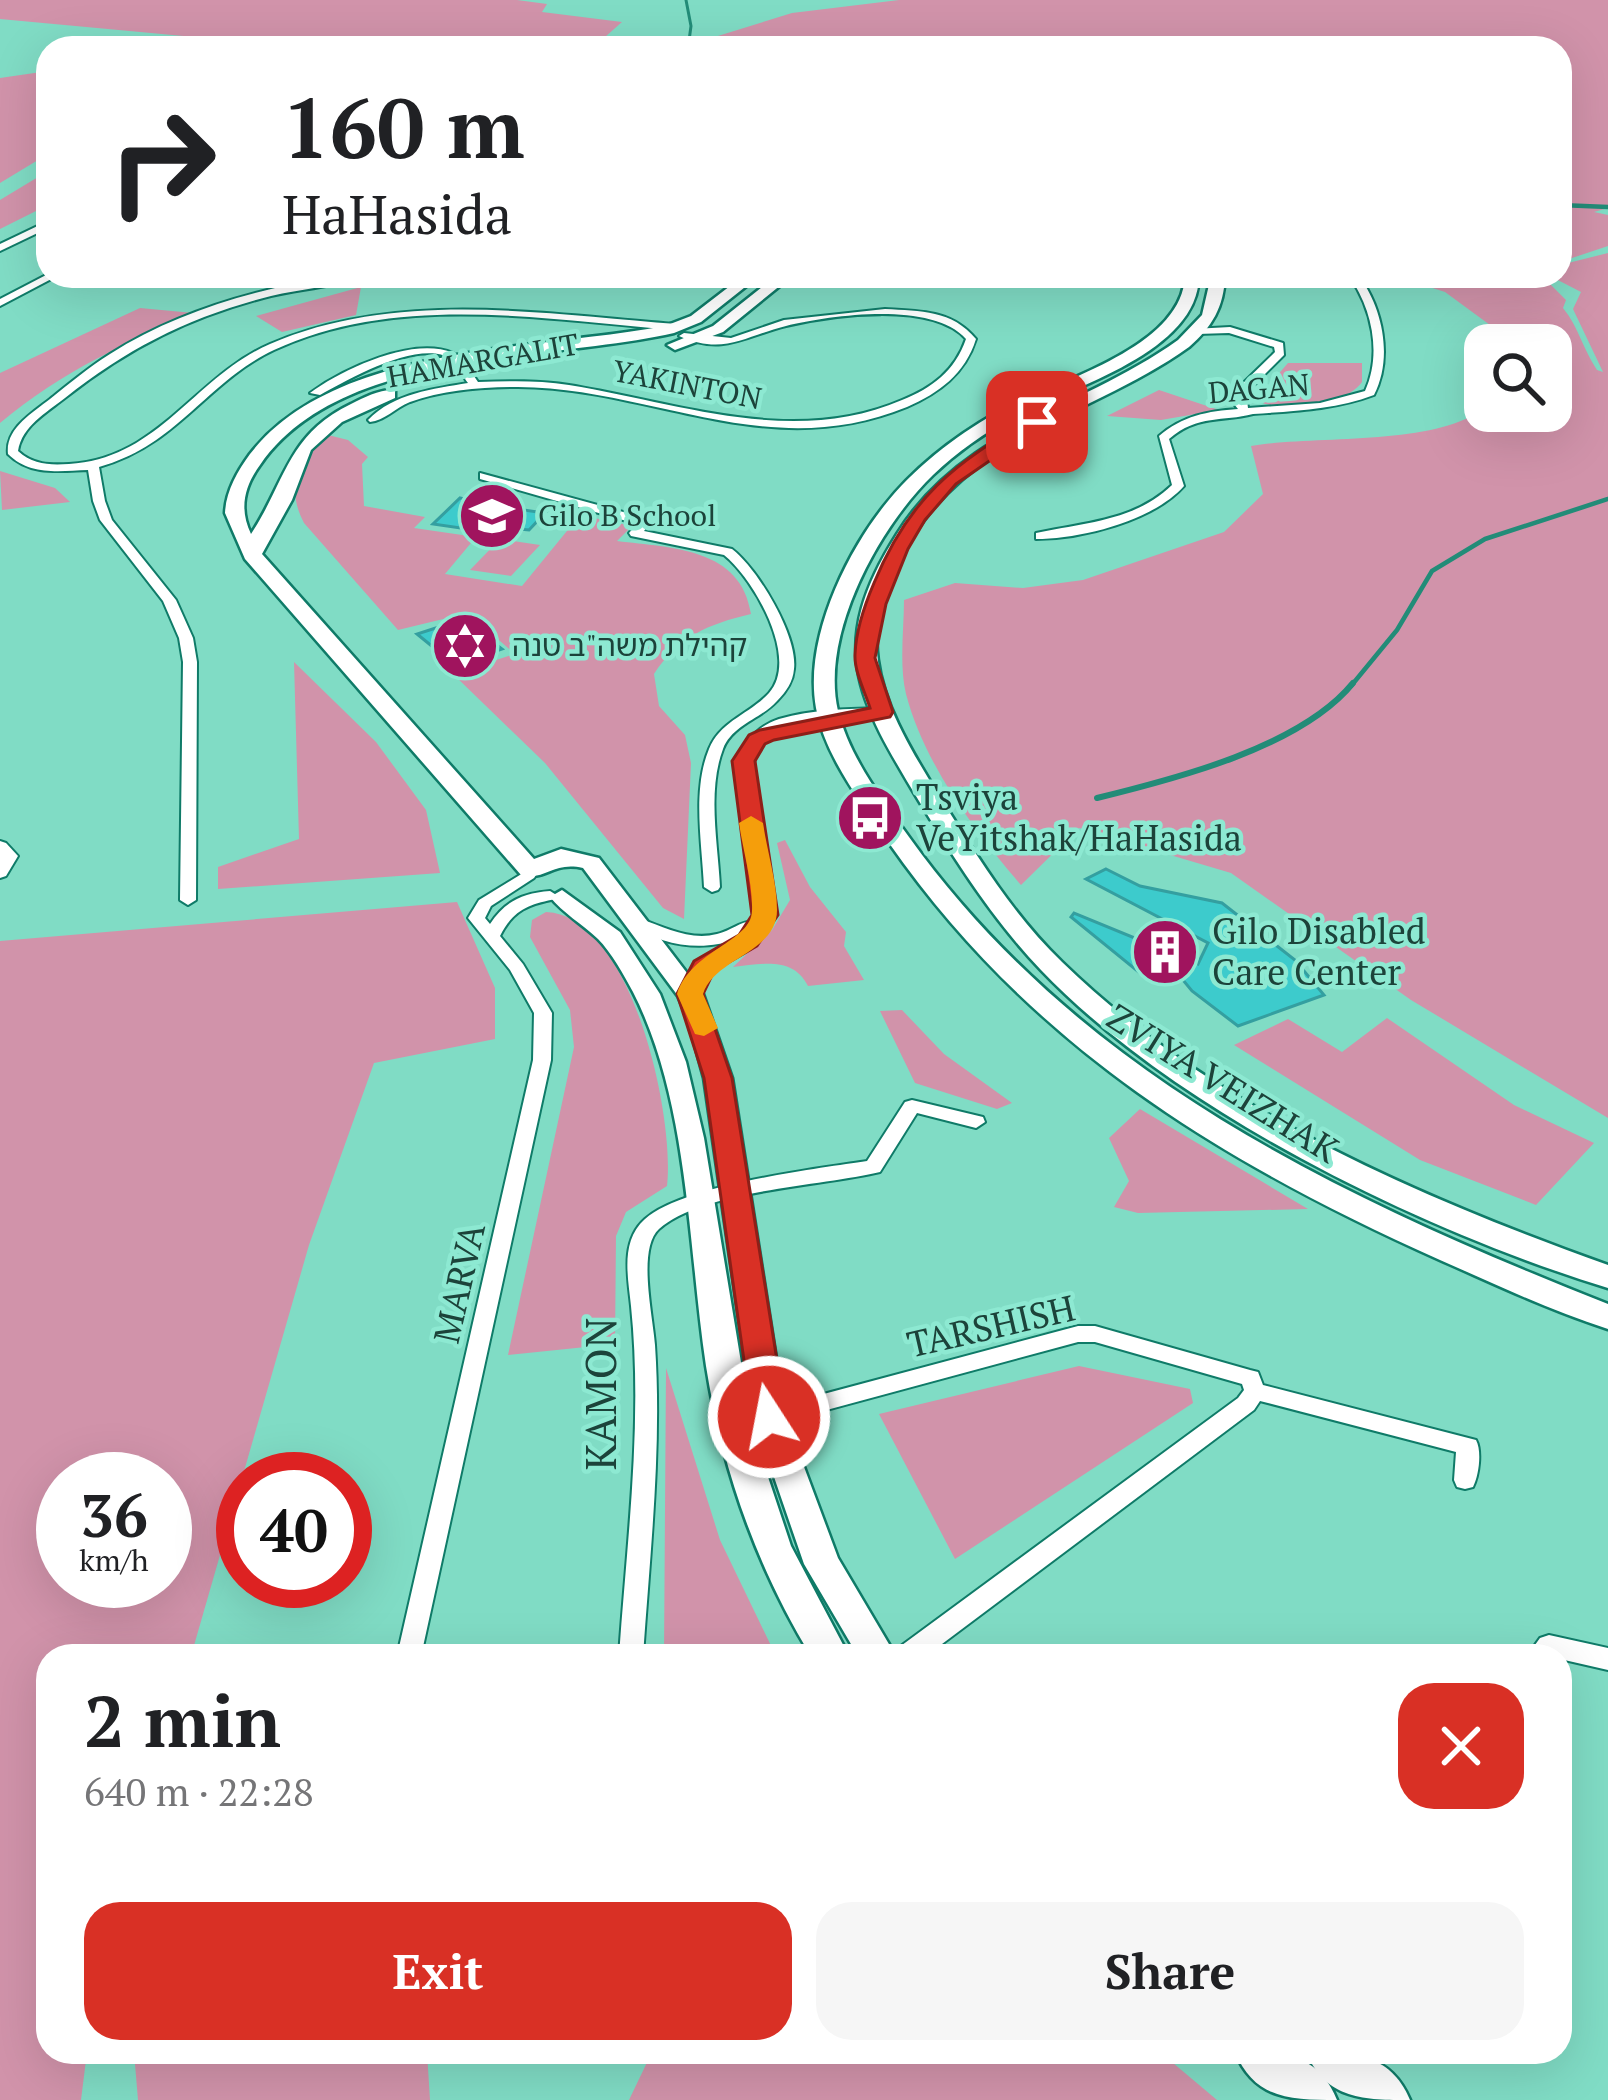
<!DOCTYPE html>
<meta charset="utf-8">
<style>
body{margin:0;font-family:"PT Serif","Noto Sans Hebrew",serif;background:#f6f6f6;color:#202124;height:100vh;display:flex;flex-direction:column;font-size:45px;white-space:nowrap}
*{box-sizing:border-box;margin:0}
p{font-size:39px;color:#757577}
.icon{flex:none;width:66px;height:66px;fill:none;stroke:currentColor;stroke-width:2;stroke-linecap:round;stroke-linejoin:round}
.map{position:relative;flex:1;overflow:hidden}
.details{position:absolute;left:36px;top:1644px;width:1536px;height:420px;display:flex;flex-direction:column;background:#fff;border-radius:36px;box-shadow:0 12px 48px #0002}
.details>*{flex:none}
.guide{position:absolute;left:36px;top:36px;width:1536px;height:252px;border-radius:36px;box-shadow:0 12px 48px #0002;background:#fff;color:#202124;overflow:hidden}
.tools{position:absolute;left:1464px;top:324px;display:grid;gap:24px}
.tools a{display:grid;place-items:center;width:108px;height:108px;border-radius:24px;background:#fff;box-shadow:0 12px 48px #0002;font-size:60px}
.speed{position:absolute;left:36px;top:1452px;display:flex;gap:24px;font-size:60px;font-weight:700;text-align:center}
.speed>*{display:grid;place-content:center;width:156px;height:156px;border-radius:50%;background:#fff;box-shadow:0 12px 48px #0002;line-height:1}
.speed small{font-size:30px;font-weight:400}
.speed .limit{border:18px solid #d22;background:#fff;color:#111}
.pin{position:absolute;display:grid;place-items:center;width:102px;height:102px;color:#fff;margin:-51px;border-radius:24px;box-shadow:0 6px 18px #0006}
.me{position:absolute;width:132px;margin:-66px;rotate:349deg;stroke-linejoin:round;filter:drop-shadow(0 0 9px #0008)}
.turn{display:flex;align-items:center;gap:42px;height:252px;padding:0 48px;font-size:54px}
.turn .icon{width:156px;height:156px;stroke-width:2.5}
.turn b{display:block;font-size:84px;line-height:102px}
.round{display:grid;place-items:center;flex:none;width:126px;height:126px;border-radius:36px;background:#f6f6f6}
.headline{display:flex;align-items:center;justify-content:space-between;height:204px;padding:0 48px}
h1{font-size:72px;font-weight:700;line-height:90px}
.action{display:flex;gap:24px;margin-top:auto;padding:24px 48px}
.action a{flex:1;height:138px;border-radius:36px;background:#d93025;color:#fff;font-size:48px;font-weight:700;line-height:138px;text-align:center}
.action a+a{background:#f6f6f6;color:#202124}
.map>svg:first-child{display:block}
</style>
<div class="map">
<svg width="1608" height="2100" viewBox="0 0 1608 2100">
<rect width="100%" height="100%" fill="#80dcc5"/>
<g fill="#d193aa" fill-rule="evenodd">
<path d="M 0,0 L 517,0 L 547,4 L 542,12 L 622,22 L 605,37 L 692,44 L 792,13 L 899,0 L 1608,0 L 1608,208 L 1594,212 L 1608,215 L 1608,246 L 1560,262 L 1560,48 L 242,48 L 248,42 L 0,19 Z"/>
<path d="M 48,71 L 48,154 L 0,183 L 0,78 Z"/>
<path d="M 48,171 L 48,205 L 0,229 L 0,200 Z"/>
<path d="M 1608,253 L 1608,1118 L 1411,1000 L 1231,873 L 1079,828 L 1021,885 C 975,832 924,763 906,694 C 899,665 904,629 904,600 L 955,583 L 1023,588 L 1083,580 L 1224,532 L 1263,494 L 1251,446 C 1312,435 1438,447 1485,407 L 1485,411 L 1551,411 L 1551,345 L 1485,345 L 1485,374 L 1469,362 L 1491,335 L 1490,325 L 1445,292 L 1395,276 L 1542,276 L 1566,300 L 1563,308 C 1578,326 1583,349 1597,370 L 1603,372 L 1573,309 L 1581,292 L 1550,276 L 1560,276 L 1560,265 Z"/>
<path d="M 361,287 L 356,315 L 282,332 L 256,316 Z"/>
<path d="M 140,308 L 204,314 C 129,339 61,372 0,423 L 0,373 Z"/>
<path d="M 1288,363 L 1362,363 L 1362,382 C 1345,406 1281,414 1256,400 Z"/>
<path d="M 1159,390 L 1219,410 L 1161,420 L 1107,416 Z"/>
<path d="M 324,434 L 348,440 L 368,457 L 362,464 L 364,506 L 425,517 L 414,528 L 476,537 L 445,574 L 522,586 L 580,515 L 632,526 L 617,541 C 673,548 741,548 751,614 C 708,624 678,637 654,674 L 659,706 L 685,735 L 691,763 L 684,919 L 663,908 L 545,763 L 453,674 L 515,654 L 468,613 L 398,630 L 304,523 C 285,487 299,463 324,434 Z"/>
<path d="M 0,471 L 55,488 L 70,502 L 2,510 Z"/>
<path d="M 500,539 L 540,545 L 511,576 L 470,570 Z"/>
<path d="M 294,662 L 376,742 L 426,810 L 440,873 L 218,889 L 218,867 L 299,839 Z"/>
<path d="M 785,840 L 810,887 L 846,932 L 844,946 L 864,980 L 808,986 C 793,956 762,964 733,967 L 772,930 L 790,900 L 777,843 Z"/>
<path d="M 457,902 L 495,988 L 495,1039 L 374,1063 L 309,1245 L 191,1656 L 48,1656 L 48,2052 L 87,2052 L 81,2100 L 0,2100 L 0,941 ZM 63,1479 L 165,1479 L 165,1581 L 63,1581 Z"/>
<path d="M 546,912 C 632,915 675,1117 667,1186 L 626,1212 L 616,1236 L 615,1344 L 508,1355 L 574,1047 L 570,1010 L 530,937 L 532,920 Z"/>
<path d="M 902,1010 L 944,1054 L 1012,1103 L 997,1109 L 915,1083 L 880,1011 Z"/>
<path d="M 1387,1018 L 1514,1105 L 1594,1143 L 1536,1205 L 1420,1160 L 1234,1045 L 1288,1019 L 1342,1052 Z"/>
<path d="M 1140,1109 L 1308,1209 L 1138,1213 L 1114,1207 L 1129,1181 L 1109,1138 Z"/>
<path d="M 1079,1366 L 1190,1389 L 1193,1403 L 955,1559 L 879,1414 Z"/>
<path d="M 666,1368 L 720,1540 L 776,1656 L 664,1656 Z"/>
<path d="M 134,2052 L 427,2052 L 430,2100 L 138,2100 Z"/>
<path d="M 652,2052 L 1160,2052 L 1217,2100 L 629,2100 Z"/>
</g>
<g fill="none" stroke-linecap="round" stroke-linejoin="round">
<path stroke="#228c78" stroke-width="3" d="M 686,0 L 691,26 L 688,48"/>
<g stroke="#228c78" stroke-width="4.5">
<path d="M 1560,205 L 1608,207"/>
<path d="M 1351,686 L 1397,630 L 1432,571 L 1485,539 L 1608,499"/>
</g>
<path stroke="#228c78" stroke-width="6" d="M 1097,798 C 1175,779 1301,747 1353,683"/>
</g>
<g fill="#3dcbcc" stroke="#349fa0" stroke-width="3">
<path d="M 460,498 L 502,507 L 545,513 L 529,530 L 486,526 L 481,531 L 433,524 Z"/>
<path d="M 442,626 L 461,641 L 482,634 L 502,649 L 455,665 L 417,634 Z"/>
<path d="M 1106,869 L 1140,886 L 1222,903 L 1295,960 L 1324,995 L 1238,1026 L 1192,991 L 1164,957 L 1146,978 L 1071,917 L 1074,913 L 1198,964 L 1208,943 L 1086,879 Z"/>
</g>
<g fill="none" stroke-linecap="round" stroke-linejoin="round">
<g stroke="#0f7b68" stroke-width="4">
<g id="street">
<path d="M 48,221 L 48,228 L 0,251 L 0,244 Z"/>
<path d="M 48,274 L 57,276 L 0,306 L 0,299 Z"/>
<path d="M 338,276 L 361,276 C 335,287 300,289 271,296 C 192,316 129,347 65,398 C 46,413 22,426 18,451 C 33,465 50,465 69,464 C 159,459 194,377 270,344 C 398,289 542,314 677,324 L 682,327 L 677,330 C 546,320 398,292 274,350 C 206,382 178,445 99,467 L 105,501 L 112,520 L 176,600 L 193,638 L 197,662 L 196,900 L 188,905 L 180,900 L 183,662 L 179,638 L 163,601 L 100,520 L 93,501 L 88,470 C 59,471 30,476 8,454 C 5,429 32,413 50,399 C 70,383 89,367 110,354 C 177,311 260,288 338,276 Z"/>
<path d="M 1349,276 L 1359,276 C 1383,309 1393,358 1374,395 C 1334,410 1294,411 1253,414 C 1223,422 1198,414 1169,439 L 1184,486 C 1153,521 1081,539 1036,539 L 1036,533 C 1083,523 1135,521 1172,485 L 1159,436 C 1182,416 1208,411 1238,409 L 1234,404 L 1234,392 L 1275,352 L 1274,347 L 1229,333 L 1197,334 L 1193,333 L 1193,329 L 1230,327 L 1283,343 L 1284,355 L 1246,393 L 1248,408 L 1320,403 L 1365,391 C 1382,354 1372,308 1349,276 Z"/>
<path d="M 885,309 C 921,311 952,310 976,339 C 965,374 939,393 907,407 C 768,464 654,388 518,387 C 483,387 443,390 410,402 C 395,408 384,421 370,422 L 368,420 C 394,393 433,389 468,383 C 463,377 457,363 451,359 C 420,338 347,380 320,395 L 310,393 C 343,369 413,336 453,353 C 464,358 471,372 478,382 C 509,381 539,380 569,385 C 680,403 793,447 902,400 C 932,388 955,371 966,339 C 932,301 832,315 786,326 C 745,336 724,356 679,336 L 684,333 L 731,338 L 784,320 Z"/>
<path d="M 480,473 L 649,519 L 651,522 L 644,531 L 732,549 C 758,569 798,636 794,669 C 793,682 786,692 777,701 C 761,719 732,725 723,749 C 707,791 718,844 720,887 L 718,890 L 712,892 L 704,887 C 702,843 692,790 709,749 C 720,721 750,714 769,693 C 800,659 754,579 724,555 L 631,536 L 629,533 L 637,524 L 480,479 Z"/>
<path d="M 882,708 L 889,712 L 887,715 C 854,720 818,714 786,726 C 771,732 759,743 755,759 C 746,788 769,879 773,915 L 755,942 L 709,973 L 696,998 L 684,998 L 681,994 C 691,964 712,955 737,939 C 703,952 660,946 632,924 L 640,919 C 665,927 690,941 717,934 C 731,931 740,921 754,921 L 757,915 C 754,893 752,871 748,850 C 740,805 721,738 779,719 C 813,709 847,709 882,708 Z"/>
<path d="M 0,841 L 6,843 L 18,856 L 6,876 L 0,878 Z"/>
<path d="M 528,870 L 536,875 L 534,878 L 491,906 L 485,918 L 490,924 C 505,901 523,893 550,891 L 558,896 L 556,899 C 529,904 513,910 500,936 L 523,964 L 552,1013 L 551,1060 L 421,1656 L 397,1656 L 533,1060 L 534,1013 L 510,970 L 468,918 L 479,900 Z"/>
<path d="M 912,1100 L 983,1117 L 985,1122 L 976,1128 L 917,1113 L 880,1172 C 823,1186 703,1190 659,1229 C 637,1249 653,1316 655,1345 C 662,1448 650,1553 643,1656 L 619,1656 C 627,1540 643,1422 631,1306 C 628,1277 620,1241 645,1219 C 683,1185 814,1169 867,1161 L 905,1102 Z"/>
<path d="M 1078,1326 L 1095,1326 L 1250,1370 L 1258,1372 L 1263,1385 L 1476,1440 C 1482,1451 1479,1475 1473,1487 L 1465,1489 L 1457,1487 L 1454,1480 L 1456,1452 L 1260,1401 L 1254,1410 L 926,1656 L 895,1656 L 898,1648 L 1238,1398 L 1244,1390 L 1242,1384 L 1095,1342 L 1078,1342 L 734,1435 L 726,1432 L 723,1426 L 726,1420 Z"/>
<path d="M 1549,1635 L 1608,1648 L 1608,1670 L 1560,1659 L 1560,1656 L 1527,1656 L 1540,1638 Z"/>
</g>
</g>
<g stroke="#0f7b68" stroke-width="5">
<g id="secondary">
<path d="M 743,276 L 759,276 L 701,322 L 674,333 C 548,362 341,348 260,465 C 244,487 239,509 251,534 C 286,481 287,435 351,404 C 365,397 380,389 395,390 L 395,398 L 342,422 L 311,450 L 292,500 L 262,554 L 534,859 L 561,849 L 599,858 L 703,994 L 732,1078 L 785,1416 L 838,1558 L 896,1656 L 858,1656 L 804,1564 L 753,1416 L 704,1078 L 688,1019 L 678,996 L 583,868 C 553,861 546,881 521,875 L 245,559 L 225,513 C 226,491 237,472 250,454 C 335,344 538,350 665,326 L 691,316 Z"/>
<path d="M 776,276 L 792,276 L 723,332 L 675,350 L 667,345 L 713,326 Z"/>
<path d="M 1185,276 L 1199,276 C 1198,353 1071,387 1014,417 C 984,433 957,452 933,475 C 879,527 820,634 838,711 C 849,756 882,800 909,837 C 1081,1077 1341,1198 1608,1304 L 1608,1329 C 1551,1311 1495,1284 1440,1260 C 1219,1161 1030,1045 889,843 C 862,804 825,756 816,708 C 804,641 844,557 884,506 C 914,468 954,437 996,413 C 1051,382 1182,350 1185,276 Z"/>
<path d="M 1211,276 L 1225,276 C 1224,307 1212,327 1189,347 C 1103,409 990,431 924,520 C 845,627 875,693 938,794 C 975,853 1012,914 1062,962 C 1211,1107 1415,1196 1608,1265 L 1608,1288 C 1422,1231 1177,1112 1041,970 C 993,920 955,860 919,801 C 857,698 826,646 897,534 C 962,429 1083,408 1178,340 L 1202,315 Z"/>
<path d="M 562,890 L 620,932 L 660,994 L 686,1062 L 704,1138 L 752,1429 L 791,1546 L 849,1656 L 811,1656 C 757,1568 722,1468 706,1366 C 688,1247 689,1101 633,992 C 624,975 611,952 598,939 C 582,924 563,913 550,897 Z"/>
<path d="M 1235,2052 C 1279,2052 1317,2051 1337,2100 C 1292,2100 1255,2100 1235,2052 Z"/>
<path d="M 1306,2052 C 1350,2052 1390,2052 1410,2100 C 1365,2100 1326,2100 1306,2052 Z"/>
</g>
</g>
<use href="#street" fill="#fff" fill-rule="evenodd"/>
<use href="#secondary" fill="#fff" fill-rule="evenodd"/>
</g>
<path fill="#d93025" stroke="#8d1f18" stroke-width="3" d="M 1031,419 L 1046,422 L 956,484 L 925,520 L 908,549 L 886,604 L 875,658 L 893,712 L 890,717 L 774,740 L 765,744 L 755,761 L 778,915 L 757,946 L 714,971 L 703,994 L 732,1078 L 786,1417 L 781,1426 L 769,1430 L 757,1426 L 752,1417 L 704,1078 L 677,994 L 694,961 L 739,935 L 752,915 L 732,761 L 749,735 L 760,730 L 870,708 C 865,692 854,671 855,654 C 856,631 865,604 874,583 C 909,498 954,463 1031,419 Z"/>
<path fill="#f59e0b" d="M 751,816 L 763,823 C 767,851 777,882 777,910 C 777,953 714,958 703,994 L 718,1028 L 704,1036 L 695,1034 L 677,994 C 691,950 751,942 752,911 C 753,883 743,851 739,823 Z"/>
<defs>
<g id="school-disc" transform="scale(3.45)"><circle r="9.5" fill="#a0145e" stroke="#8de9d2"/><path d="M0-5L7-2L0 1L-7-2ZM-4 1L0 2.5L4 1V4Q0 6-4 4Z" fill="#fff"/></g>
<g id="synagogue-disc" transform="scale(3.45)"><circle r="9.5" fill="#a0145e" stroke="#8de9d2"/><path d="M0-6.5L5.6 3.2H-5.6ZM0 6.5L5.6-3.2H-5.6Z" fill="#fff"/></g>
<g id="bus-disc" transform="scale(3.45)"><circle r="9.5" fill="#a0145e" stroke="#8de9d2"/><path d="M-5-6H5V4H4V6H2V4H-2V6H-4V4H-5ZM-3.5-4V0h7V-4ZM-3.5 1.2v1.5H-2V1.2ZM2 1.2v1.5H3.5V1.2Z" fill="#fff"/></g>
<g id="building-disc" transform="scale(3.45)"><circle r="9.5" fill="#a0145e" stroke="#8de9d2"/><path d="M-4-6H4V6H1V3H-1V6H-4ZM-2.5-4.3h1.7v1.8h-1.7ZM.8-4.3h1.7v1.8H.8ZM-2.5-1h1.7V.8h-1.7ZM.8-1h1.7V.8H.8Z" fill="#fff"/></g>
</defs>
<g fill-rule="evenodd">
<use href="#school-disc" x="492" y="516"/>
<use href="#synagogue-disc" x="465" y="646"/>
<use href="#bus-disc" x="870" y="818"/>
<use href="#building-disc" x="1165" y="952"/>
</g>
<g text-anchor="middle" stroke-width="9" stroke-linejoin="round" paint-order="stroke">
<g font-size="30" fill="#1c433a" stroke="#8de9d2">
<text transform="translate(483 361) rotate(-10)" y="10">HAMARGALIT</text>
<text transform="translate(687 385) rotate(11)" y="10">YAKINTON</text>
<text transform="translate(1259 389) rotate(-5)" y="10">DAGAN</text>
</g>
<g font-size="30" fill="#1c433a" stroke="#8de9d2" text-anchor="start">
<text x="538" y="526">Gilo B School</text>
<text x="512" y="656">קהילת משה"ב טנה</text>
</g>
<g font-size="36" fill="#1c433a" stroke="#8de9d2" text-anchor="start">
<text x="916" y="810">Tsviya<tspan x="916" dy="41">VeYitshak/HaHasida</tspan></text>
<text x="1212" y="944">Gilo Disabled<tspan x="1212" dy="41">Care Center</tspan></text>
</g>
<g font-size="36" fill="#1c433a" stroke="#8de9d2">
<text transform="translate(1223 1083) rotate(32)" y="13">ZVIYA VEIZHAK</text>
<text transform="translate(459 1283) rotate(-77)" y="13">MARVA</text>
<text transform="translate(991 1326) rotate(-13)" y="13">TARSHISH</text>
</g>
<g font-size="42" fill="#1c433a" stroke="#8de9d2">
<text transform="translate(601 1394) rotate(-90)" y="15">KAMON</text>
</g>
</g>
</svg>
<div class="tools">
<a><svg class="icon" aria-label="search" viewBox="0 0 24 24"><circle cx="10" cy="10" r="6"/><path d="M15 15l6 6"/></svg></a>
</div>
<div class="speed"><div>36<small>km/h</small></div><div class="limit">40</div></div>
<div class="pin" style="left:1037px;top:422px;background:#d93025"><svg class="icon" aria-label="arrive" viewBox="0 0 24 24"><path d="M6 21V4h12l-3 4 3 4H6"/></svg></div>
<svg class="me" style="left:769px;top:1417px" viewBox="-20 -20 40 40"><circle r="17" fill="#d93025" stroke="#fff" stroke-width="3"/><path d="M0-11L8 9 0 5-8 9z" fill="#fff"/></svg>
<div class="guide">
<div class="turn"><svg class="icon" aria-label="right" viewBox="0 0 24 24"><path d="M7 20v-9h11M14 6l5 5-5 5"/></svg><div><b>160 m</b>HaHasida</div></div>
</div>
<section class="details">
<div class="headline"><div><h1>2 min</h1><p>640 m · 22:28</p></div><a class="round" style="background:#d93025;color:#fff"><svg class="icon" aria-label="close" viewBox="0 0 24 24"><path d="M6 6l12 12M18 6L6 18"/></svg></a></div>
<div class="action"><a>Exit</a><a>Share</a></div>
</section>
</div>
